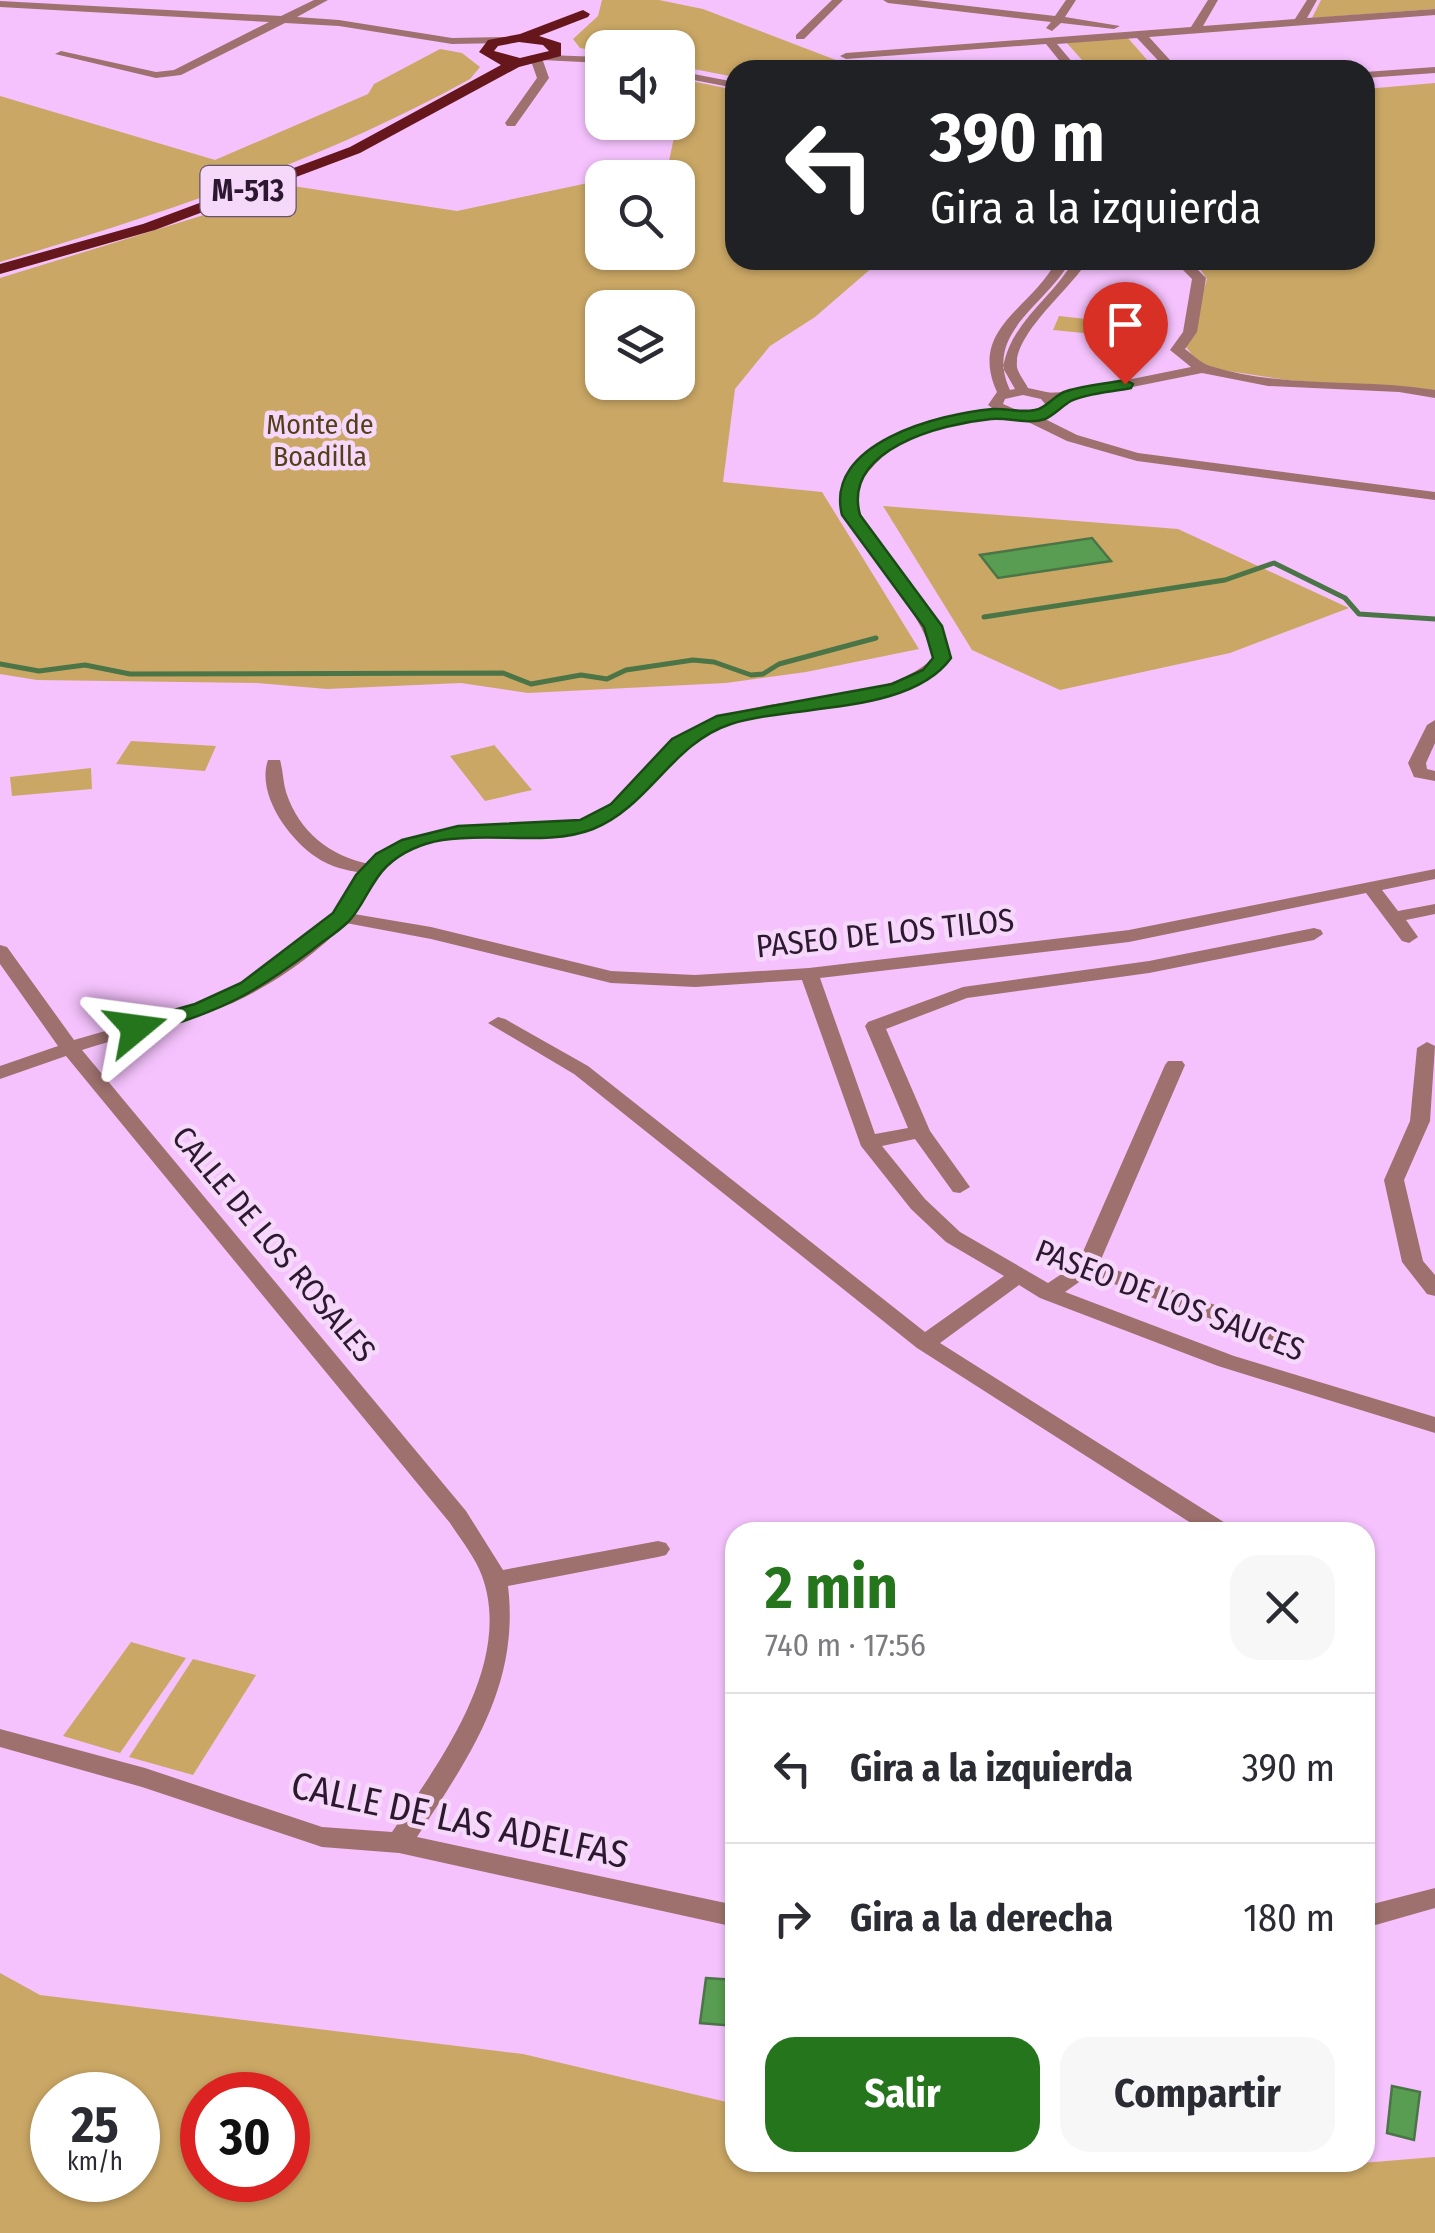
<!DOCTYPE html>
<html lang="es">
<meta charset="utf-8">
<style>
body{margin:0;font-family:"Fira Sans Condensed",sans-serif;background:#f7f7f7;color:#2b2b33;height:100vh;display:flex;flex-direction:column;font-size:38px;white-space:nowrap}
*{box-sizing:border-box;margin:0}
p{font-size:32px;color:#7c7c81}
.icon{flex:none;width:55px;height:55px;fill:none;stroke:currentColor;stroke-width:2;stroke-linecap:round;stroke-linejoin:round}
.map{position:relative;flex:1;overflow:hidden}
.drawer{position:absolute;left:725px;top:1522px;width:650px;height:650px;display:flex;flex-direction:column;background:#fff;border-radius:30px;box-shadow:0 2px 8px #0004}
.drawer>*{flex:none}
.top-card{position:absolute;left:725px;top:60px;width:650px;height:210px;border-radius:30px;box-shadow:0 2px 8px #0004;background:#202124;color:#fff;overflow:hidden}
.tools{position:absolute;left:585px;top:30px;display:grid;gap:20px}
.tools a{display:grid;place-items:center;width:110px;height:110px;border-radius:20px;background:#fff;box-shadow:0 2px 8px #0004;font-size:50px}
.speed{position:absolute;left:30px;top:2072px;display:flex;gap:20px;font-size:50px;font-weight:700;text-align:center}
.speed>*{display:grid;place-content:center;width:130px;height:130px;border-radius:50%;background:#fff;box-shadow:0 2px 8px #0004;line-height:1}
.speed small{font-size:25px;font-weight:400}
.speed .limit{border:15px solid #d22;background:#fff;color:#111}
.pin{position:absolute;display:grid;place-items:center;width:85px;height:85px;color:#fff;margin:-102px -42px;border-radius:50% 50% 50% 0;rotate:-45deg;box-shadow:0 0 10px #0007}
.pin .icon{rotate:45deg}
.me{position:absolute;width:110px;margin:-55px;rotate:74deg;stroke-linejoin:round;filter:drop-shadow(0 0 8px #0008)}
.turn{display:flex;align-items:center;gap:35px;height:210px;padding:0 40px;font-size:45px}
.turn .icon{width:130px;height:130px;stroke-width:2.5}
.turn b{display:block;font-size:70px;line-height:85px}
.round{display:grid;place-items:center;flex:none;width:105px;height:105px;border-radius:30px;background:#f7f7f7}
.overview{display:flex;align-items:center;justify-content:space-between;height:170px;padding:0 40px}
h1{font-size:60px;font-weight:700;line-height:75px;color:#25751d}
.primary-button{display:flex;gap:20px;margin-top:auto;padding:20px 40px}
.primary-button a{flex:1;height:115px;border-radius:30px;background:#25751d;color:#fff;font-size:40px;font-weight:700;line-height:115px;text-align:center}
.primary-button a+a{background:#f7f7f7;color:#2b2b33}
ul{padding:0;list-style:none}
li{display:flex;align-items:center;gap:30px;height:150px;padding:0 40px;border-top:2px solid #e1e1e2}
li div{flex:1}
li b{display:block;font-size:38px}
li em{font-style:normal}
.map>svg:first-child{display:block}
</style>
<div class="map">
<svg width="1435" height="2233" viewBox="0 0 1435 2233">
<rect width="100%" height="100%" fill="#f5c2fd"/>
<g fill="#caa765" fill-rule="evenodd">
<path d="M 602,0 L 659,0 L 703,9 L 862,70 L 735,70 L 735,77 L 678,66 L 678,48 L 602,48 L 602,52 L 580,48 L 573,39 L 598,16 Z"/>
<path d="M 1321,0 L 1435,0 L 1435,9 L 1312,18 Z"/>
<path d="M 1127,37 L 1156,70 L 1091,70 L 1065,41 Z"/>
<path d="M 440,49 L 462,53 L 480,67 L 470,79 C 322,161 162,214 0,262 L 0,96 L 215,160 L 368,94 L 374,84 Z"/>
<path d="M 686,80 L 735,90 L 735,260 L 881,260 L 815,317 L 770,346 L 735,389 L 723,482 L 822,492 L 919,649 L 806,672 L 726,683 L 528,693 L 461,683 L 327,689 L 257,683 L 37,680 L 0,674 L 0,278 L 233,206 L 286,185 L 457,211 L 602,180 L 602,252 L 678,252 L 678,178 L 616,177 L 668,166 ZM 602,308 L 678,308 L 678,382 L 602,382 Z"/>
<path d="M 1435,83 L 1435,392 L 1287,380 L 1202,367 L 1186,347 L 1207,279 L 1194,260 L 1365,260 L 1365,89 Z"/>
<path d="M 1059,316 L 1131,324 L 1125,337 L 1053,330 Z"/>
<path d="M 883,506 L 1178,529 L 1349,608 L 1230,653 L 1060,690 L 972,650 Z"/>
<path d="M 131,741 L 216,746 L 205,771 L 116,764 Z"/>
<path d="M 495,745 L 495,746 L 532,790 L 485,801 L 450,756 Z"/>
<path d="M 91,768 L 92,789 L 12,796 L 10,777 Z"/>
<path d="M 131,1642 L 186,1658 L 120,1753 L 63,1736 Z"/>
<path d="M 193,1659 L 256,1675 L 193,1775 L 129,1757 Z"/>
<path d="M 0,1973 L 40,1995 L 523,2054 L 735,2104 L 735,2162 L 987,2162 L 1004,2166 L 1265,2171 L 1435,2157 L 1435,2233 L 0,2233 ZM 52,2095 L 138,2095 L 138,2180 L 52,2180 ZM 202,2095 L 288,2095 L 288,2180 L 202,2180 Z"/>
</g>
<g fill="#589d51" stroke="#4b7547" stroke-width="2.5">
<path d="M 1092,538 L 1111,561 L 998,578 L 980,555 Z"/>
<path d="M 706,1978 L 735,1980 L 735,2026 L 700,2023 Z"/>
<path d="M 1392,2086 L 1420,2092 L 1414,2140 L 1387,2133 Z"/>
</g>
<g fill="none" stroke-linecap="round" stroke-linejoin="round">
<g stroke="#4b7547" stroke-width="5">
<path d="M 984,617 L 1225,580 L 1274,563 L 1345,598 L 1359,614 L 1435,619"/>
<path d="M 0,664 L 39,671 L 85,665 L 130,674 L 503,673 L 531,684 L 581,675 L 607,679 L 626,670 L 693,660 L 714,662 L 751,675 L 763,674 L 779,664 L 876,638"/>
</g>
<g fill="#9e716e" fill-rule="evenodd">
<path d="M 314,0 L 328,0 L 297,17 L 339,20 L 452,38 L 504,37 L 510,40 L 504,43 L 452,44 L 339,26 L 285,23 L 181,75 L 156,78 L 55,54 L 61,51 L 156,72 L 174,70 L 269,22 L 0,7 L 0,1 L 281,16 Z"/>
<path d="M 832,0 L 843,0 L 804,39 L 796,39 L 796,35 Z"/>
<path d="M 883,0 L 917,0 L 1055,16 L 1066,0 L 1076,0 L 1065,17 L 1120,26 L 1114,29 L 1061,23 L 1052,31 L 1046,28 L 1051,22 L 888,3 Z"/>
<path d="M 1208,0 L 1218,0 L 1203,26 L 1295,19 L 1307,0 L 1317,0 L 1307,18 L 1435,9 L 1435,15 L 1149,37 L 1179,70 L 1167,70 L 1137,38 L 1057,44 L 1079,70 L 1067,70 L 1046,44 L 846,59 L 840,56 L 846,53 L 1191,27 Z"/>
<path d="M 537,58 L 543,61 L 549,78 L 515,126 L 507,126 L 505,123 L 537,78 L 531,61 Z"/>
<path d="M 1435,67 L 1435,73 L 1365,78 L 1365,72 Z"/>
<path d="M 1173,260 L 1188,260 L 1206,278 L 1197,332 L 1185,349 C 1193,355 1201,363 1210,366 C 1282,389 1361,378 1435,390 L 1435,398 L 1399,392 L 1268,386 L 1202,373 L 1068,400 L 1041,399 L 1041,393 L 1068,392 L 1191,367 L 1170,350 L 1183,332 L 1192,279 Z"/>
<path d="M 984,410 L 1007,410 L 1014,414 C 1004,421 989,418 976,420 C 924,426 877,447 853,496 C 876,557 931,596 950,659 C 902,714 814,701 749,718 C 709,729 676,753 648,784 C 637,797 626,813 610,821 C 543,855 446,814 389,864 C 374,877 366,898 354,914 L 431,927 L 611,971 L 695,975 L 809,968 L 1129,930 L 1435,869 L 1435,879 L 1382,890 L 1398,911 L 1435,904 L 1435,914 L 1406,920 L 1418,937 L 1409,943 L 1402,941 L 1366,893 L 1129,942 L 820,978 L 875,1134 L 908,1128 L 865,1026 L 868,1022 L 963,987 L 1149,961 L 1314,928 L 1321,930 L 1323,934 L 1314,940 L 1149,973 L 967,998 L 886,1029 L 930,1131 L 970,1187 L 960,1193 L 953,1192 L 915,1139 L 882,1146 L 925,1199 L 960,1232 L 1048,1283 L 1078,1263 L 1165,1065 L 1168,1061 L 1182,1061 L 1185,1065 L 1099,1264 L 1300,1335 L 1303,1340 L 1300,1345 L 1284,1345 L 1089,1275 L 1065,1292 L 1234,1356 L 1435,1417 L 1435,1433 L 1218,1366 L 1040,1298 L 1019,1285 L 940,1343 L 1230,1526 L 1234,1532 L 1205,1532 L 917,1348 L 574,1074 L 488,1023 L 498,1017 L 505,1019 L 588,1066 L 925,1332 L 1004,1276 L 946,1242 L 911,1209 L 861,1146 L 802,980 L 695,987 L 611,983 L 431,939 L 346,923 C 309,961 260,994 210,1012 C 168,1028 124,1036 82,1050 L 466,1511 L 503,1570 L 658,1541 L 666,1543 L 670,1549 L 666,1555 L 658,1557 L 508,1586 C 520,1686 469,1757 417,1837 L 735,1905 L 735,1927 L 399,1853 L 322,1847 L 142,1787 L 0,1747 L 0,1729 L 145,1768 L 322,1827 L 392,1832 C 438,1764 514,1664 482,1576 C 475,1557 461,1540 450,1523 L 66,1056 L 0,1079 L 0,1066 L 58,1046 L 0,964 L 0,945 L 7,947 L 74,1040 L 192,1006 L 243,982 L 291,951 L 325,924 L 343,904 L 362,873 C 346,870 330,867 316,857 C 289,839 256,794 268,760 L 280,760 C 283,770 283,782 286,792 C 299,832 330,856 369,864 C 428,805 513,845 582,820 C 611,810 625,787 646,766 C 665,746 688,729 715,719 C 785,691 874,709 934,658 C 915,596 860,557 839,496 C 868,434 920,418 984,410 Z"/>
<path d="M 1435,720 L 1435,743 L 1426,763 L 1427,769 L 1435,771 L 1435,781 L 1414,777 L 1408,763 L 1427,725 Z"/>
<path d="M 1427,1042 L 1435,1046 L 1430,1121 L 1404,1180 L 1423,1261 L 1435,1275 L 1435,1296 L 1427,1294 L 1402,1262 L 1384,1180 L 1410,1121 L 1417,1048 Z"/>
<path d="M 1435,1888 L 1435,1908 L 1365,1928 L 1365,1906 Z"/>
</g>
<g fill="#9e716e" fill-rule="evenodd">
<path d="M 546,55 L 602,57 L 602,63 L 542,60 L 542,56 Z"/>
<path d="M 678,71 L 735,82 L 735,88 L 678,77 Z"/>
<path d="M 1057,260 L 1071,260 C 1046,306 983,332 1010,390 L 1015,389 L 1003,368 C 1011,321 1052,299 1074,260 L 1088,260 C 1071,289 1013,334 1017,367 C 1018,373 1025,382 1028,388 L 1051,393 L 1061,406 L 1043,418 L 1077,435 L 1138,453 L 1435,492 L 1435,500 L 1137,461 L 1067,441 L 1026,421 L 1004,417 L 988,405 L 997,392 C 968,328 1031,310 1057,260 ZM 1023,395 L 1041,399 L 1046,405 L 1024,413 L 1003,404 L 1005,399 Z"/>
</g>
<path fill="#65171c" fill-rule="evenodd" d="M 583,10 L 590,14 L 588,17 L 539,36 L 561,43 L 561,56 L 519,67 L 360,153 L 155,230 L 0,274 L 0,264 L 143,224 L 350,147 L 501,65 L 479,52 L 488,40 L 520,34 ZM 519,42 L 543,45 L 549,51 L 520,58 L 494,51 L 498,46 Z"/>
</g>
<path fill="#25751d" stroke="#184c13" stroke-width="2.5" d="M 1125,380 L 1133,384 L 1131,388 C 1112,392 1087,393 1071,401 C 1062,406 1054,415 1045,419 C 1029,425 1008,417 991,419 C 941,424 842,449 860,515 L 942,626 L 951,658 C 910,715 795,704 731,724 C 672,743 649,807 593,829 C 529,854 443,814 387,866 C 370,882 364,906 348,922 C 338,932 323,941 312,950 C 260,989 228,1008 165,1027 C 153,1030 141,1036 128,1033 L 125,1028 L 128,1023 L 195,1004 L 241,983 L 333,913 L 356,875 L 376,854 L 402,840 L 458,826 L 580,820 L 611,804 L 672,739 L 717,716 L 892,684 L 923,670 L 933,658 L 924,627 L 842,515 C 824,443 938,414 993,409 C 1007,408 1026,414 1039,409 C 1048,405 1055,396 1064,392 C 1083,385 1106,384 1125,380 Z"/>
<g text-anchor="middle" stroke-width="9" stroke-linejoin="round" paint-order="stroke">
<g font-size="28" fill="#543f16" stroke="#f6d8fb">
<text x="320" y="434">Monte de<tspan x="320" dy="32">Boadilla</tspan></text>
</g>
<rect fill="#f6d8fb" stroke="#69526c" stroke-width="2.5" x="200.5" y="166" width="95" height="50" rx="8"/>
<g font-size="30" font-weight="bold" fill="#2c192f">
<text x="248" y="201">M-513</text>
</g>
<g font-size="32" fill="#2c192f" stroke="#f6d8fb">
<text transform="translate(885 933) rotate(-6)" y="11">PASEO DE LOS TILOS</text>
<text transform="translate(274 1244) rotate(50)" y="11">CALLE DE LOS ROSALES</text>
<text transform="translate(1170 1300) rotate(21)" y="11">PASEO DE LOS SAUCES</text>
</g>
<g font-size="38" fill="#2c192f" stroke="#f6d8fb">
<text transform="translate(460 1820) rotate(12)" y="13">CALLE DE LAS ADELFAS</text>
</g>
</g>
</svg>
<div class="tools">
<a><svg class="icon" aria-label="sound" viewBox="0 0 24 24"><path d="M4 9h4l5-4v14l-5-4H4zM17 9q2 3 0 6"/></svg></a>
<a><svg class="icon" aria-label="search" viewBox="0 0 24 24"><circle cx="10" cy="10" r="6"/><path d="M15 15l6 6"/></svg></a>
<a><svg class="icon" aria-label="layers" viewBox="0 0 24 24"><path d="M12 4l9 5-9 5-9-5zM3 14l9 5 9-5"/></svg></a>
</div>
<div class="speed"><div>25<small>km/h</small></div><div class="limit">30</div></div>
<div class="pin" style="left:1125px;top:384px;background:#d93025"><svg class="icon" aria-label="arrive" viewBox="0 0 24 24"><path d="M6 21V4h12l-3 4 3 4H6"/></svg></div>
<svg class="me" style="left:136px;top:1028px" viewBox="-20 -20 40 40"><path d="M0-17L14 15 0 8-14 15z" fill="#25751d" stroke="#fff" stroke-width="4"/></svg>
<div class="top-card">
<div class="turn"><svg class="icon" aria-label="left" viewBox="0 0 24 24"><path d="M17 20v-9H6M10 6l-5 5 5 5"/></svg><div><b>390 m</b>Gira a la izquierda</div></div>
</div>
<section class="drawer">
<div class="overview"><div><h1>2 min</h1><p>740 m · 17:56</p></div><a class="round"><svg class="icon" aria-label="close" viewBox="0 0 24 24"><path d="M6 6l12 12M18 6L6 18"/></svg></a></div>
<ul>
<li><svg class="icon" aria-label="left" viewBox="0 0 24 24"><path d="M17 20v-9H6M10 6l-5 5 5 5"/></svg><div><b>Gira a la izquierda</b></div><em>390 m</em></li>
<li><svg class="icon" aria-label="right" viewBox="0 0 24 24"><path d="M7 20v-9h11M14 6l5 5-5 5"/></svg><div><b>Gira a la derecha</b></div><em>180 m</em></li>
</ul>
<div class="primary-button"><a>Salir</a><a>Compartir</a></div>
</section>
</div>
